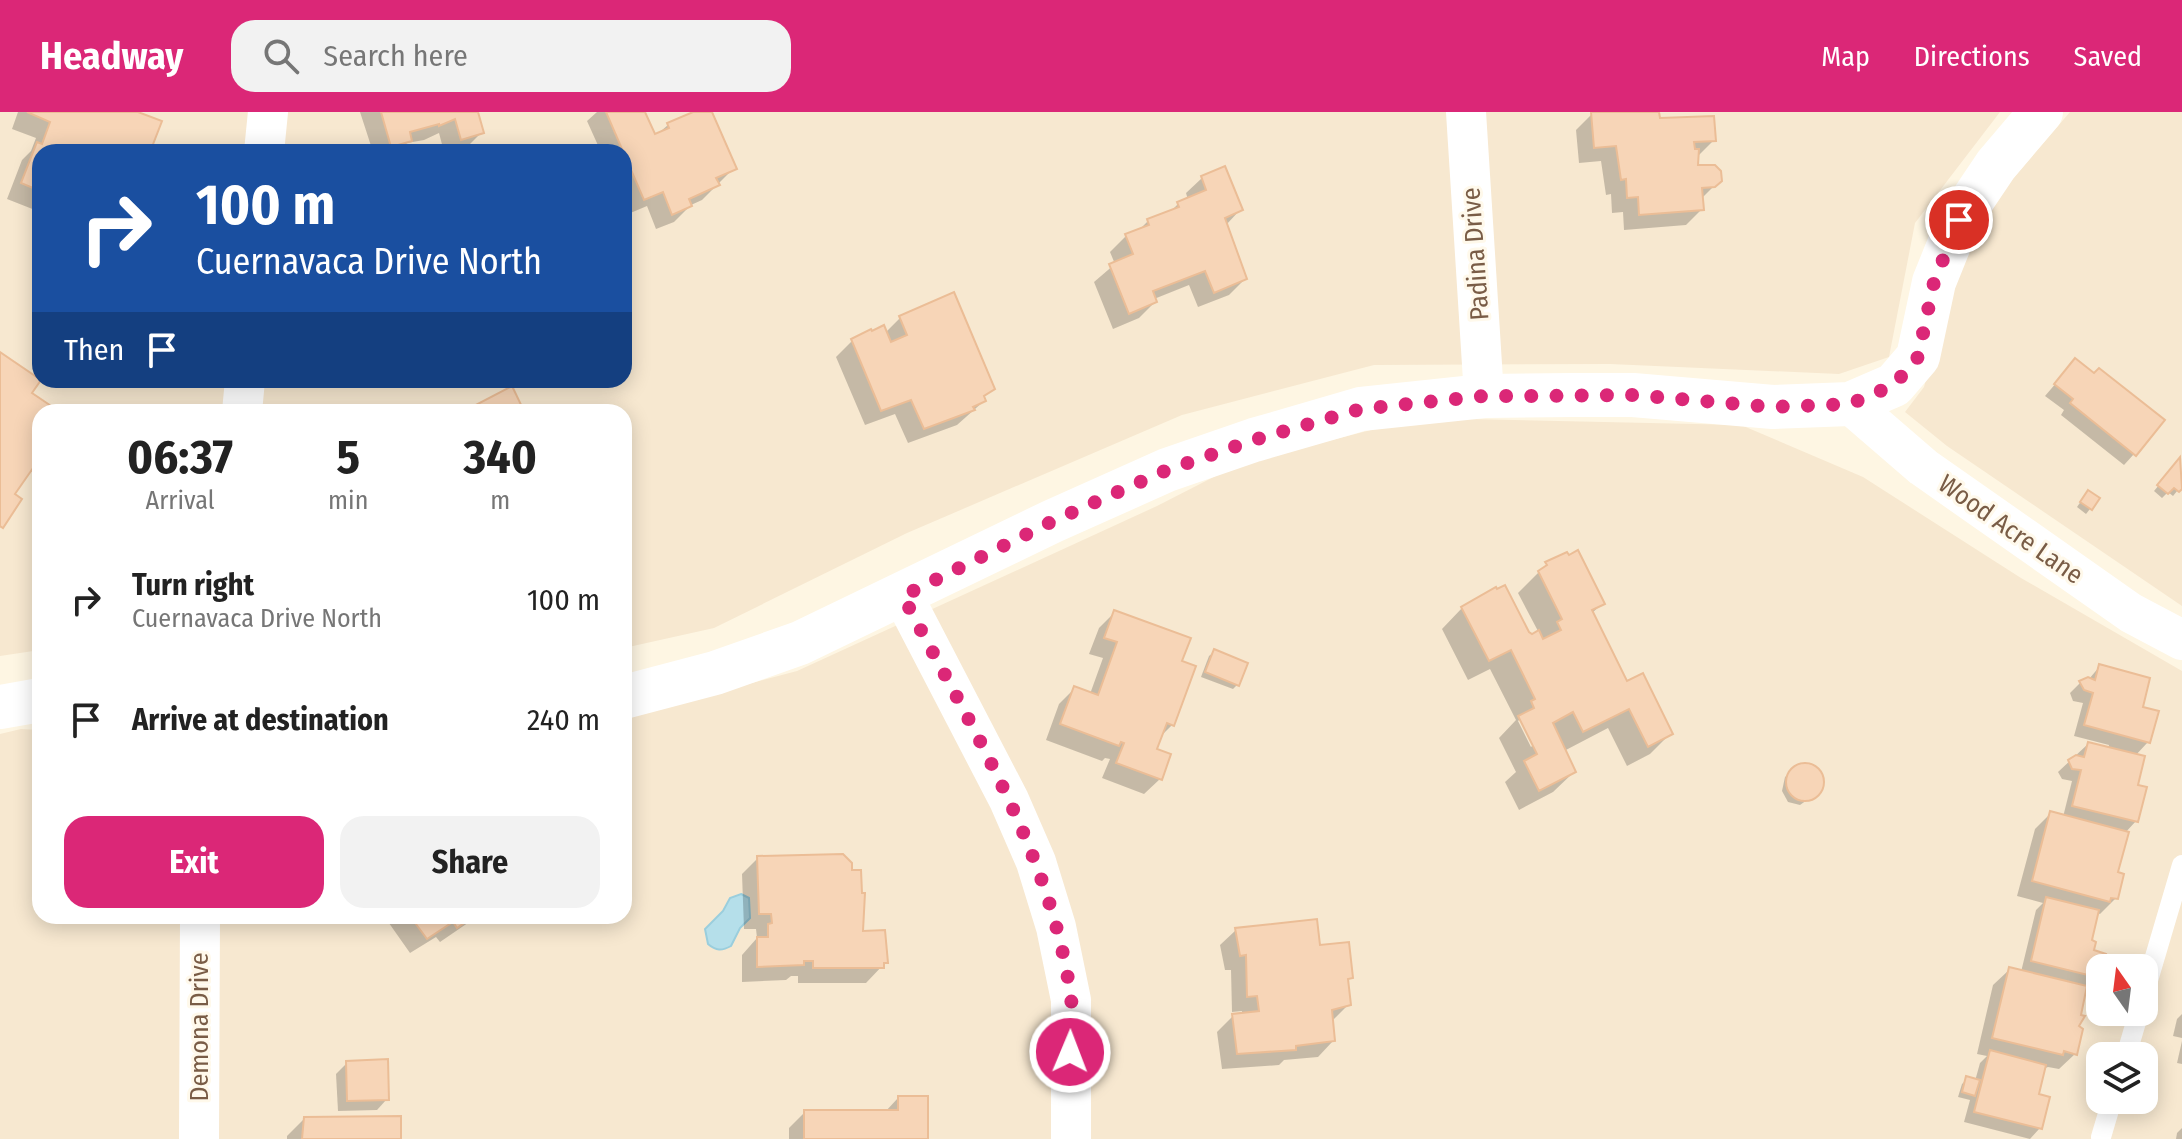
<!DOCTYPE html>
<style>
body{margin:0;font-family:"Fira Sans Condensed",sans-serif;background:#f2f2f2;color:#222;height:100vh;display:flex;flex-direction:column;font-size:30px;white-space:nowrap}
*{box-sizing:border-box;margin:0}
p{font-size:26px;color:#767676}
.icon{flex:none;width:44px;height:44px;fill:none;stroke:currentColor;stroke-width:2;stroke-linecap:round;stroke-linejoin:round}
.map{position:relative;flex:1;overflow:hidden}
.drawer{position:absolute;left:32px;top:292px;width:600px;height:520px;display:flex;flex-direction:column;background:#fff;border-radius:24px;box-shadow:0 4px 20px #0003}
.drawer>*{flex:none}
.guide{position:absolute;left:32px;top:32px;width:600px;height:244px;border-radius:24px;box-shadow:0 4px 20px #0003;background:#1a4fa0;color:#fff;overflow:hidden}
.needle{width:52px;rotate:346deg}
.buttons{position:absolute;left:2086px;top:842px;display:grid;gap:16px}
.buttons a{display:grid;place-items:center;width:72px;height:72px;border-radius:16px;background:#fff;box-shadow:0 4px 20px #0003;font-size:40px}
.pin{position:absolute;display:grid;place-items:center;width:68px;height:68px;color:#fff;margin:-34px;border:4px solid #fff;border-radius:50%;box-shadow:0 2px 8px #0007}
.me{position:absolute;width:88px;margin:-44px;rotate:1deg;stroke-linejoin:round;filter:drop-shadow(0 0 6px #0008)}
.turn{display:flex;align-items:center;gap:28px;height:168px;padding:0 32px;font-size:36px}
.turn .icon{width:104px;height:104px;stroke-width:2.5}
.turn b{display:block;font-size:56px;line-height:68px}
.then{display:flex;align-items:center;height:76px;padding:0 32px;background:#0003;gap:16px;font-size:30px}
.eta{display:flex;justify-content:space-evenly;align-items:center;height:136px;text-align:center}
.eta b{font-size:48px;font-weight:700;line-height:56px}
.cta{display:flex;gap:16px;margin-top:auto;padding:16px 32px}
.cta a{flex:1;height:92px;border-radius:24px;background:#db2777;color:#fff;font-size:32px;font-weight:700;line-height:92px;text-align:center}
.cta a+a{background:#f2f2f2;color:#222}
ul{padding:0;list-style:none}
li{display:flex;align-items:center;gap:24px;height:120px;padding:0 32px}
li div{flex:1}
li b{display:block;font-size:30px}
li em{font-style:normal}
header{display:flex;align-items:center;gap:48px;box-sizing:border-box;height:112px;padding:0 40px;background:#db2777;color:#fff}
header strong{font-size:38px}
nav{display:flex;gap:44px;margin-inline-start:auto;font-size:28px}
.search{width:560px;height:72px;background:#f2f2f2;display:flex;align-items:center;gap:20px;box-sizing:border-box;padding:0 28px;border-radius:24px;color:#767676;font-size:30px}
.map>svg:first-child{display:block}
</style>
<header>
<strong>Headway</strong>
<div class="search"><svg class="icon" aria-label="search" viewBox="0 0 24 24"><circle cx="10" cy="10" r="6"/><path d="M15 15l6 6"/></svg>Search here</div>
<nav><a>Map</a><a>Directions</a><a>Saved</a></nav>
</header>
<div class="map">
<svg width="2182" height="1027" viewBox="0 0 2182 1027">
<rect width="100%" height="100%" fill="#fef6e3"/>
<g fill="#f7e8d0" fill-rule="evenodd">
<path d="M 0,0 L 2000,0 L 1915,111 L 1889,245 L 1839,262 L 1610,252 L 1374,253 L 1182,303 L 907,421 L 714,516 L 624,536 L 624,300 L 40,300 L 40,538 L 0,544 ZM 40,40 L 624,40 L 624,268 L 40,268 Z"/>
<path d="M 2070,0 L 2182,0 L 2182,494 L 1947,334 L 1905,300 L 1924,275 L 1966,121 Z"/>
<path d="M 1418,306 L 1741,313 L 1863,365 L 2021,466 L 2182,559 L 2182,1027 L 0,1027 L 0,622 L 21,617 L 40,618 L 40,804 L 624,804 L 624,605 L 797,559 L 1157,394 L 1241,351 ZM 2100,856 L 2144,856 L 2144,900 L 2100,900 ZM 2100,944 L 2144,944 L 2144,988 L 2100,988 Z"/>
</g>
<path fill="#b5dfea" stroke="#9acedd" stroke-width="2" d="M 741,782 L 749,786 L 750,806 L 740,816 L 731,834 C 722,839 716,839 708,832 L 705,817 L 723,799 L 730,786 Z"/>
<g fill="#0003" fill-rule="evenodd">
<path d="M 18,0 L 133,0 L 148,40 L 40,40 L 40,100 L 7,87 L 22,48 L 31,39 L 36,26 L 12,17 Z"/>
<path d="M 360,0 L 476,0 L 482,20 L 466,36 L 453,40 L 444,40 L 439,21 L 424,28 L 407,31 L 398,40 L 373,40 Z"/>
<path d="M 597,0 L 643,0 L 654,25 L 668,13 L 698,0 L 710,0 L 734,56 L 702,88 L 691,93 L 674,110 L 656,117 L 647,94 L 628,102 L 624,94 L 624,40 L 601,40 L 587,9 Z"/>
<path d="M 1620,0 L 1657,0 L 1658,8 L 1714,28 L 1698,44 L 1696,56 L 1720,68 L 1701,87 L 1702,97 L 1686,113 L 1624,118 L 1623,100 L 1612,101 L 1611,82 L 1606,83 L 1601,49 L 1579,51 L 1576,18 L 1592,2 Z"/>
<path d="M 1202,66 L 1240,98 L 1226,113 L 1245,167 L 1229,183 L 1198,195 L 1189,173 L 1154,187 L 1155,190 L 1139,206 L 1113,217 L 1094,170 L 1115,152 L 1110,140 L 1126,124 L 1138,119 L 1148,109 L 1169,101 L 1178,92 L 1188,88 L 1186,81 Z"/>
<path d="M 900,206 L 993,276 L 983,286 L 984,289 L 957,313 L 908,331 L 895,302 L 865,313 L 836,245 L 852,229 L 885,221 Z"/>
<path d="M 0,243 L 29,281 L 57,300 L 40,300 L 40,365 L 29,358 L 12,382 L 19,387 L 0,416 Z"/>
<path d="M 2075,249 L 2134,342 L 2124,353 L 2061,303 L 2064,298 L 2045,284 Z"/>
<path d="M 2180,348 L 2182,373 L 2173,384 L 2168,380 L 2162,386 L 2154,379 Z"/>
<path d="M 2084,385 L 2090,397 L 2086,402 L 2077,395 Z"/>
<path d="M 1547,452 L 1603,491 L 1591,502 L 1627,572 L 1670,622 L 1650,642 L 1627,654 L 1608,616 L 1564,639 L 1574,660 L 1553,680 L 1519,698 L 1505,670 L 1516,660 L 1499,626 L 1516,608 L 1490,557 L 1468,568 L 1442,517 L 1462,496 L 1532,524 L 1539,521 L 1518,481 ZM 1521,606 L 1534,632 L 1531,635 L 1518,609 Z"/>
<path d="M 1115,500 L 1180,550 L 1173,612 L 1159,626 L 1155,639 L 1160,667 L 1144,682 L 1102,666 L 1110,647 L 1105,646 L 1102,649 L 1046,628 L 1059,592 L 1075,576 L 1090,582 L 1103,546 L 1089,542 L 1099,516 Z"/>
<path d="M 1214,540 L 1238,572 L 1233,577 L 1201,565 L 1209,544 Z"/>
<path d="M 2100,554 L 2140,596 L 2148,630 L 2135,644 L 2136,709 L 2125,721 L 2116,761 L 2116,786 L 2100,802 L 2096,801 L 2089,830 L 2091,840 L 2101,856 L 2098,865 L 2088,876 L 2085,875 L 2077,915 L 2075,942 L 2059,957 L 2048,955 L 2043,957 L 2037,983 L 2040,1016 L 2030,1027 L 1964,1010 L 1970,988 L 1958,985 L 1962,972 L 1967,967 L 1975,969 L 1980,951 L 1987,944 L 1977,942 L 1993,873 L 2009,858 L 2021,860 L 2036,798 L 2043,791 L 2017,784 L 2035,717 L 2051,701 L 2063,705 L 2072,669 L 2062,667 L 2058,660 L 2088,632 L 2108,637 L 2109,633 L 2074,624 L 2083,591 L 2073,589 L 2070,581 L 2080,571 L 2089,567 Z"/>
<path d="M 1803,652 L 1816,655 L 1822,668 L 1817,681 L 1800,693 L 1788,690 L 1782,679 L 1785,665 Z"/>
<path d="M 758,746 L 861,821 L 886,850 L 866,871 L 798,871 L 798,864 L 791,864 L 786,868 L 742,870 L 742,843 L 757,826 L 756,817 L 744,817 L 742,762 Z"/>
<path d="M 384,804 L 478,804 L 440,830 L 436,825 L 410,841 Z"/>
<path d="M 1236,818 L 1318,835 L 1351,865 L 1347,869 L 1349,892 L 1333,908 L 1333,929 L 1318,945 L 1284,948 L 1279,953 L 1222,957 L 1217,920 L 1233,904 L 1242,903 L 1242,899 L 1232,900 L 1231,858 L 1225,858 L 1220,833 Z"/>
<path d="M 2182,902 L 2182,926 L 2173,924 L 2177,907 Z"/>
<path d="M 2182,929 L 2182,952 L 2177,951 Z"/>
<path d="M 347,951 L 387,987 L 377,998 L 338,999 L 336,962 Z"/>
<path d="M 898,986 L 926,1027 L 789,1027 L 789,1016 L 805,1000 L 885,1000 Z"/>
<path d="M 399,1006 L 399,1027 L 287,1027 L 287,1024 L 303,1008 Z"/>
<path d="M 2182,1016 L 2182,1027 L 2176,1027 L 2177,1021 Z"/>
</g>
<g fill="#f7d5b7" stroke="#ebbd96" stroke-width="2">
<path d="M 27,0 L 138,0 L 162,9 L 150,40 L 40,40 L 40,79 L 21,71 L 37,30 L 42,32 L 50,10 Z"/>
<path d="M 381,0 L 478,0 L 484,21 L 461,28 L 455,7 L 439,14 L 439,12 L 410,20 L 412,29 L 391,35 Z"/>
<path d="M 606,0 L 645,0 L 655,22 L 669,16 L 667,11 L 693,0 L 712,0 L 737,57 L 716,66 L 720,73 L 689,87 L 692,94 L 672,103 L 663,80 L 644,88 Z"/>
<path d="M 1591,0 L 1659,0 L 1660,6 L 1714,4 L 1716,29 L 1694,30 L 1695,37 L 1699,37 L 1698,53 L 1715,53 L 1721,59 L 1722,69 L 1715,75 L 1702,76 L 1704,98 L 1639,103 L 1638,85 L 1627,86 L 1626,67 L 1621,68 L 1616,34 L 1594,36 Z"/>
<path d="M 1225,54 L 1243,98 L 1225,106 L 1247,167 L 1214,181 L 1205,159 L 1153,179 L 1157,190 L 1129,202 L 1109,152 L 1133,142 L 1125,122 L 1149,113 L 1147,107 L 1179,95 L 1177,90 L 1206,78 L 1201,64 Z"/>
<path d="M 954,180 L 995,277 L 984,284 L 986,289 L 973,295 L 975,298 L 924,317 L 911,288 L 881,299 L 851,227 L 871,217 L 872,219 L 884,213 L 891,230 L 907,223 L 899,204 Z"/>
<path d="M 0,240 L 41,268 L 32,281 L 60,300 L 40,300 L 40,346 L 15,382 L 22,387 L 3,416 L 0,414 Z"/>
<path d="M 2075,246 L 2094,261 L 2099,256 L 2165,308 L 2136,344 L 2070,291 L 2073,287 L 2054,272 Z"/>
<path d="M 512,274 L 524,299 L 469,300 L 468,297 Z"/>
<path d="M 2180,345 L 2182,377 L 2179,380 L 2174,376 L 2168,382 L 2157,373 Z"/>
<path d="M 2088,378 L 2100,386 L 2092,398 L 2080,390 Z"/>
<path d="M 1578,438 L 1605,492 L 1592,498 L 1627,569 L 1643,561 L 1673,622 L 1648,635 L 1629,597 L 1583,620 L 1573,600 L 1553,611 L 1576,660 L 1539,679 L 1524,649 L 1537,642 L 1518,604 L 1534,596 L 1531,589 L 1535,587 L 1511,538 L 1489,549 L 1461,495 L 1496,475 L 1497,477 L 1505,473 L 1529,520 L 1532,522 L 1539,518 L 1543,527 L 1561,518 L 1557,510 L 1562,507 L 1538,459 L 1547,453 L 1545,450 L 1567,440 L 1569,443 Z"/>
<path d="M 1114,498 L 1191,526 L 1182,549 L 1196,554 L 1174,614 L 1167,611 L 1157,637 L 1171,642 L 1162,668 L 1116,651 L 1124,631 L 1121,630 L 1119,634 L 1060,612 L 1074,574 L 1098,583 L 1117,530 L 1104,526 Z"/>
<path d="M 1214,537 L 1248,551 L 1239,574 L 1205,560 Z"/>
<path d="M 2099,552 L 2150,566 L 2143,595 L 2159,599 L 2150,631 L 2084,613 L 2093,581 L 2084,578 L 2079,569 L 2088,565 L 2095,568 Z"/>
<path d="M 2088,630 L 2145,644 L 2138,673 L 2147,675 L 2138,710 L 2072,694 L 2081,658 L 2072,657 L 2068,648 L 2076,643 L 2084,645 Z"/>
<circle cx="1805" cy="670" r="19"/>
<path d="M 2050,699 L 2129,720 L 2118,760 L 2124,762 L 2118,787 L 2111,786 L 2110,790 L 2032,769 Z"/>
<path d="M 843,742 L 852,751 L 852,758 L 861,758 L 862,781 L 865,781 L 863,819 L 885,818 L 888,851 L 884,851 L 884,856 L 813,856 L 813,849 L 804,849 L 804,853 L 757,855 L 757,825 L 768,825 L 768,812 L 772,811 L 771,802 L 759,802 L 757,744 Z"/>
<path d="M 2046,785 L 2099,798 L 2092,828 L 2096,830 L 2094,838 L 2106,842 L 2103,856 L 2100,856 L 2100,866 L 2031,849 Z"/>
<path d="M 410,804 L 474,804 L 457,816 L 453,810 L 427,827 Z"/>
<path d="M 1317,807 L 1320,833 L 1349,830 L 1353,866 L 1348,867 L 1351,893 L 1332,898 L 1335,929 L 1296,934 L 1296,938 L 1237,942 L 1232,902 L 1259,899 L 1257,884 L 1247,885 L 1246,843 L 1240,844 L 1235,816 Z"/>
<path d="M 2009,855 L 2087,874 L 2081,903 L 2085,904 L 2079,914 L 2083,917 L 2077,943 L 2064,939 L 2063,943 L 1992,926 Z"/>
<path d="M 1990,938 L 2046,953 L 2039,982 L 2050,985 L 2042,1017 L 1974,1000 Z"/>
<path d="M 388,947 L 389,988 L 347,989 L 346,949 Z"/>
<path d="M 1966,964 L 1980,968 L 1975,984 L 1962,980 Z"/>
<path d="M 898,984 L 928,984 L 928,1027 L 804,1027 L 804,998 L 898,998 Z"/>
<path d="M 401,1004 L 401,1027 L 302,1027 L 304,1005 Z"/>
</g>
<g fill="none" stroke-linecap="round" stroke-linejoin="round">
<g stroke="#fff" stroke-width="20">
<path d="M 2144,882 L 2182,753"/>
<path d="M 2126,944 L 2139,900"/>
<path d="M 2101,1025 L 2112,988"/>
</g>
<g stroke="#fff" stroke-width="40">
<path d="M 1466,0 L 1484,284"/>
<path d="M 264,40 L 268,0"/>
<path d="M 1850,292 L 1923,355 L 2131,501 L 2182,528"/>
<path d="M 242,300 L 245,268"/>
<path d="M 903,484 L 1009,688 L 1036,750 L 1056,815 L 1071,888 L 1071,1027"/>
<path d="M 199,1027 L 200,804"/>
</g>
<g stroke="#fff" stroke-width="44">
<path d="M 624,585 L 715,561 L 800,531 L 1053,409 L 1167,358 L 1254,328 L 1361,297 L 1484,284 L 1572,283 L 1633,283 L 1773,295 L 1850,292 L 1894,273 L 1918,245 L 1934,170 L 1959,108 L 1996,53 L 2041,0"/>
<path d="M 0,595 L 40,588"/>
</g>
</g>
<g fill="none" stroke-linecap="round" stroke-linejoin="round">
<path stroke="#db2777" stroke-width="14" stroke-dasharray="0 25.2" d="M 1070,940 C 1071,923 1073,903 1071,886 C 1051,740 969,612 903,484 L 1053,409 L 1167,358 L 1254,328 L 1361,297 L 1484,284 L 1543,284 L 1633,283 L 1773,295 L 1850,292 L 1894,273 L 1918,245 L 1934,170 L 1959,108"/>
</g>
<g text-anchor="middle" stroke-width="6" stroke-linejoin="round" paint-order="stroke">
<g font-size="26" fill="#795c46" stroke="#fff9eb">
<text transform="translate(1475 142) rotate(-94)" y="9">Padina Drive</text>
<text transform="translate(2011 417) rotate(35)" y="9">Wood Acre Lane</text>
<text transform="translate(199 915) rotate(-90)" y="9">Demona Drive</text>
</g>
</g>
</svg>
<div class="buttons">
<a><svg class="needle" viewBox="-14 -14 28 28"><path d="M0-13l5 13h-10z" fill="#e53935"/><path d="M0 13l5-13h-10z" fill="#767676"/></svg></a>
<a><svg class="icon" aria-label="layers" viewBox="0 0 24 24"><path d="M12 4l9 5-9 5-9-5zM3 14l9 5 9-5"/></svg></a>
</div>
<div class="pin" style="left:1959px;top:108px;background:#d93025"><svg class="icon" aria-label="arrive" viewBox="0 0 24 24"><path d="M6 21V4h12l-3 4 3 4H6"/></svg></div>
<svg class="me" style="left:1070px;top:940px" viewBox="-20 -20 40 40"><circle r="17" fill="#db2777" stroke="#fff" stroke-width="3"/><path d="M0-11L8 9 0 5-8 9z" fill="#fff"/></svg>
<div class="guide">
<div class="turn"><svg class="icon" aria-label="right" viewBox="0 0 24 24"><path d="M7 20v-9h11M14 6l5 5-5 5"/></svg><div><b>100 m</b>Cuernavaca Drive North</div></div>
<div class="then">Then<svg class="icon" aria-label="arrive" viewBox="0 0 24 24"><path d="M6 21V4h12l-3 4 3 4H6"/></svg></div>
</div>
<section class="drawer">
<div class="eta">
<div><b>06:37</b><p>Arrival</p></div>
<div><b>5</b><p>min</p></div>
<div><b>340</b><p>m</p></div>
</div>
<ul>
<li><svg class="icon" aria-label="right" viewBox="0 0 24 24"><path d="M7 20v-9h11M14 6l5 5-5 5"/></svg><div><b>Turn right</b><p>Cuernavaca Drive North</p></div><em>100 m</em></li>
<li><svg class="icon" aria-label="arrive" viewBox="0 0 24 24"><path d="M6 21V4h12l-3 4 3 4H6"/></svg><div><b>Arrive at destination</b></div><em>240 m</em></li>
</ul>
<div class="cta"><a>Exit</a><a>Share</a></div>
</section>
</div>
